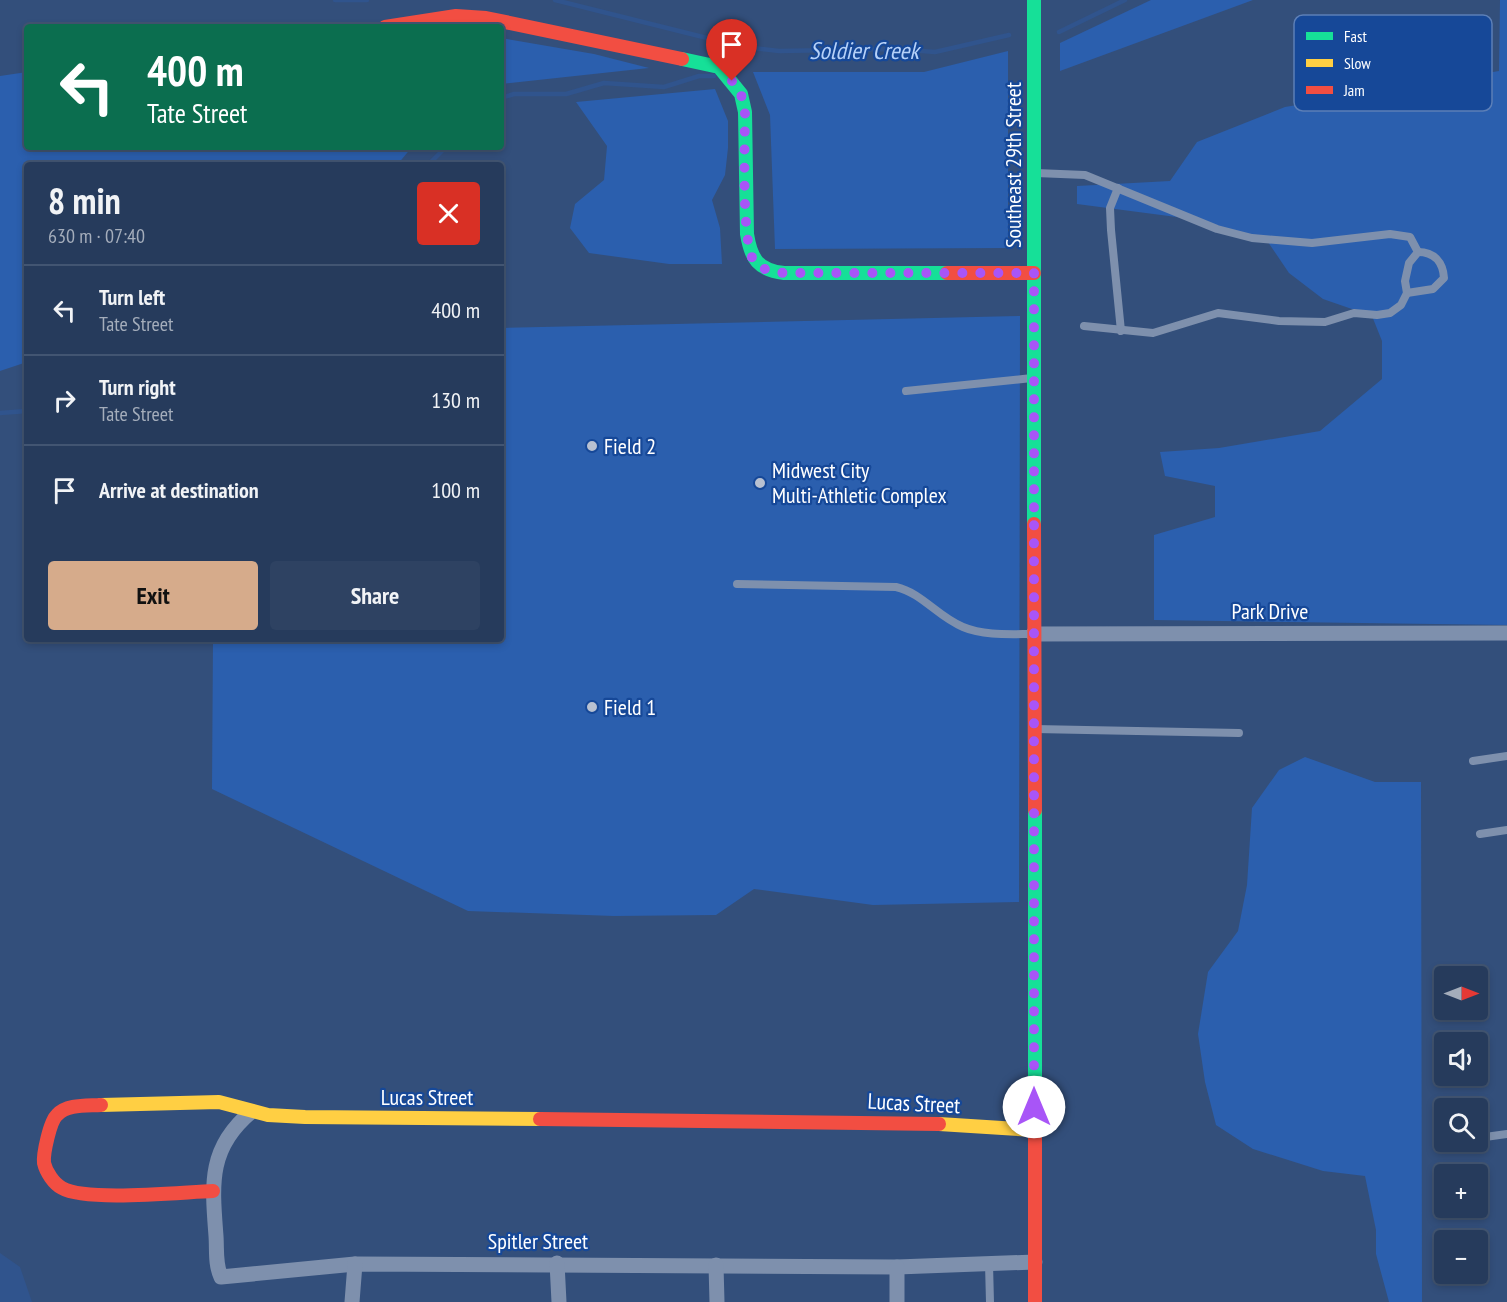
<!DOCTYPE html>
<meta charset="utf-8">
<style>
body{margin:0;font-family:"PT Sans Narrow",sans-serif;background:#2e4262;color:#f1f3f6;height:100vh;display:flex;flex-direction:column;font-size:22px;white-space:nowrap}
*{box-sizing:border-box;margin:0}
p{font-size:20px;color:#a4adbb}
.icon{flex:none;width:33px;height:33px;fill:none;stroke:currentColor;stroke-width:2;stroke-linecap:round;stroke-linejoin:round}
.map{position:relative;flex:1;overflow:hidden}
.side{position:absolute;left:24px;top:162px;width:480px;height:480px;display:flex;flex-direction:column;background:#263b5c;border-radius:6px;box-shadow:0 3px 9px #0003,0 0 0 2px #425572}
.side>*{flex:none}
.hud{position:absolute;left:24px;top:24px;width:480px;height:126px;border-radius:6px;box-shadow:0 3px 9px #0003,0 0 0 2px #425572;background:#0b6e4f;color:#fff;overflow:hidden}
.needle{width:39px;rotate:90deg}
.controls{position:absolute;left:1434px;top:966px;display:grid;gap:12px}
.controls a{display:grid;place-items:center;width:54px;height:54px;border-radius:6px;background:#263b5c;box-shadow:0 3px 9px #0003,0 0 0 2px #425572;font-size:30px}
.pin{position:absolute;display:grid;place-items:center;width:51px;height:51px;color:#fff;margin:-62px -26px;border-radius:50% 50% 50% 0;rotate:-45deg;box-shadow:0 0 6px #0007}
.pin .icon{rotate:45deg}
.me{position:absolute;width:66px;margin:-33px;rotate:0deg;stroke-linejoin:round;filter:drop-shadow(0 0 4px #0008)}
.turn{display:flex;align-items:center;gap:21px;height:126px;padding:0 24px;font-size:27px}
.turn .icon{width:78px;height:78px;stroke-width:2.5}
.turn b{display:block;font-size:42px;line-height:51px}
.round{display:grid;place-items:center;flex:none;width:63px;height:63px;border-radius:6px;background:#2e4262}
.headline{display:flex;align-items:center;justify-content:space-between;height:102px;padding:0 24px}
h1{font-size:36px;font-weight:800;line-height:45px}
.button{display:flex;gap:12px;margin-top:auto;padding:12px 24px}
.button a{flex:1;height:69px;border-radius:6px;background:#d6ab8b;color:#111;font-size:24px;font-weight:800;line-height:69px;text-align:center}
.button a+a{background:#2e4262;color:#f1f3f6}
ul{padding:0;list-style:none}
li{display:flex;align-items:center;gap:18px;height:90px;padding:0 24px;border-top:2px solid #425572}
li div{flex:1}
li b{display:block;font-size:22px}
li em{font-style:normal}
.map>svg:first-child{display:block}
</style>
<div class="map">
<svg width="1507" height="1302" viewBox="0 0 1507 1302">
<rect width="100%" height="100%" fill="#334f7b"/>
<g fill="#2b5fae">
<path d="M 1151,0 L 1253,0 L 1060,71 L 1060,43 Z"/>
<path d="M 1500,0 L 1507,0 L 1507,625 L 1154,620 L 1154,535 L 1215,517 L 1215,486 L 1165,476 L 1160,452 L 1219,448 L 1320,431 L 1382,379 L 1382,341 L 1372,316 L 1323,299 L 1289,273 L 1268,242 L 1184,218 L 1077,204 L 1077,186 L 1170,181 L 1197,142 L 1285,107 L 1499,71 Z"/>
<path d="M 501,38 L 594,54 L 649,68 L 501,84 Z"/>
<path d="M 1008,51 L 1008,248 L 775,249 L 770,115 L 753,72 L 924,72 Z"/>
<path d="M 27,72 L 27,147 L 233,147 L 256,152 L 264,147 L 412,147 L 397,165 L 27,165 L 27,362 L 0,371 L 0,76 Z"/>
<path d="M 715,89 L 728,121 L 728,148 L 725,175 L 712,200 L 720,228 L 722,264 L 669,264 L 589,253 L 570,228 L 575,204 L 604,180 L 607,146 L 576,102 Z"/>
<path d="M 1020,316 L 1019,902 L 873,905 L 754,889 L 716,915 L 614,916 L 468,911 L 212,789 L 213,639 L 501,639 L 501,328 Z"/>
<path d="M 1305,757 L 1375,782 L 1421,782 L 1422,1302 L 1389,1302 L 1376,1254 L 1376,1230 L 1365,1176 L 1323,1171 L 1253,1149 L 1216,1125 L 1205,1082 L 1198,1034 L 1208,972 L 1238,931 L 1247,885 L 1252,808 L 1279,770 Z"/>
</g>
<path fill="#30548d" d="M 0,1253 L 20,1267 L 32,1302 L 0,1302 Z"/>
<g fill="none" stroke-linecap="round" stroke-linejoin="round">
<g stroke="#30548d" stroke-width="4.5">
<path d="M 335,0 L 367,0"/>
<path d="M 555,0 L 743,47 L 779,51 L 896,49 L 935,52 L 1009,35"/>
<path d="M 1059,32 L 1125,0"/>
<path d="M 721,61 L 743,47"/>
<path d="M 501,98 L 514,94 L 566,94 L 604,83 L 664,87 L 699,76 L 714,76"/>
<path d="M 428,165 L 446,147"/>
<path d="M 0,413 L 27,411"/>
</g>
<g stroke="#7e90ad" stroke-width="8">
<path d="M 1036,173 L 1085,175 L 1217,229 L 1252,238 L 1312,243 L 1390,234 L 1410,237 L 1418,252 L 1409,263 L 1405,281 L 1407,293 L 1401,305 L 1390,313 L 1377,315 L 1354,313 L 1325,322 L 1279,321 L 1218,313 L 1153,333 L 1084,326"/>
<path d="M 1118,188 L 1110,208 L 1111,230 L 1121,331"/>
<path d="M 1407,293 L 1433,289 L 1444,278 C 1443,262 1434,252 1418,252"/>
<path d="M 906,391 L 1032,378"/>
<path d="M 737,584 L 896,587 C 922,593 938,617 963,627 C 984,636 1011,634 1033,634"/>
<path d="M 1035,729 L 1239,733"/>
<path d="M 1473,761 L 1507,756"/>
<path d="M 1480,834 L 1507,830"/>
<path d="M 1478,1138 L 1507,1134"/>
<path d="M 989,1264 L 990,1302"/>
</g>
<g stroke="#7e90ad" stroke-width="15">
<path d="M 1033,634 L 1507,633"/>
<path d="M 251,1112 C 208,1148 212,1184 216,1236 C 217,1250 215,1264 221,1277 L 355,1264 L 897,1267 L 1035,1262"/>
<path d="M 557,1263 L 559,1302"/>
<path d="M 716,1265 L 717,1302"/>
<path d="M 897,1267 L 897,1302"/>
<path d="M 352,1302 L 355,1264"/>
</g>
<g stroke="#16e098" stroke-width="14">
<path d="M 1034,0 L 1034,524"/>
<path d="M 682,59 L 719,67 L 741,94 L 745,112 L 747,234 C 751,259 758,270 784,273 L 947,273"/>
<path d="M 1035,810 L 1035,1107"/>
</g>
<g stroke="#ffcf43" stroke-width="14">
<path d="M 101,1105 L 219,1102 L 268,1115 L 305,1117 L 540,1119"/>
<path d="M 939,1124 L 1034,1130"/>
</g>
<g stroke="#f24e42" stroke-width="14">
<path d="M 385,27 L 456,16 L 486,18 L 682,59"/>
<path d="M 947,273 L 1034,273"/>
<path d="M 1034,524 L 1035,810"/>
<path d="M 101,1105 C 87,1106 67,1104 57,1115 C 50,1121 43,1154 44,1163 C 46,1172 54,1184 62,1188 C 86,1202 182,1192 213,1191"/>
<path d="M 1035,1107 L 1035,1302"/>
<path d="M 540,1119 L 939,1124"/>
</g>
</g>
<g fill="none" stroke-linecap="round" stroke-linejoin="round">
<path stroke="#a855f7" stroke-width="10" stroke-dasharray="0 18" d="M 732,81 L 741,94 L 745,112 C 745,139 741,244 754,261 C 761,270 773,272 784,273 L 1034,273 L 1034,1107"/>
</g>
<g fill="#b8c1d1" stroke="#164898" stroke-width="2">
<circle cx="592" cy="446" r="6"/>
<circle cx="760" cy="483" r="6"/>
<circle cx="592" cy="707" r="6"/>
</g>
<g text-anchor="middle" stroke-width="4.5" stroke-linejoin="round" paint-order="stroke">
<g font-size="22" fill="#fff" stroke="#164898">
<text transform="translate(1013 165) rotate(-90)" y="8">Southeast 29th Street</text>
<text x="1270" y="619">Park Drive</text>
<text x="427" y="1105">Lucas Street</text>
<text transform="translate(914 1103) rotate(3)" y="8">Lucas Street</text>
<text x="538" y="1249">Spitler Street</text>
</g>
<g font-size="22" fill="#fff" stroke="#164898" text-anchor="start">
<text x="604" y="454">Field 2</text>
<text x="772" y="478">Midwest City<tspan x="772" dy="25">Multi-Athletic Complex</tspan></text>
<text x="604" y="715">Field 1</text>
</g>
<g font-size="24" font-style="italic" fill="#b6d1f8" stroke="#164898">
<text x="864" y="59">Soldier Creek</text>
</g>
</g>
<rect x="1294" y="15" width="198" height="96" rx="9" fill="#164898" stroke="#5c7fb7" stroke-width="1.5"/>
<rect x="1306" y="32" width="27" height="8" fill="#16e098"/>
<rect x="1306" y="59" width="27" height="8" fill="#ffcf43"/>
<rect x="1306" y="86" width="27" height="8" fill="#f24e42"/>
<g font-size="16" fill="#fff">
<text x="1344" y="42">Fast</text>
<text x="1344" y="69">Slow</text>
<text x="1344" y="96">Jam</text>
</g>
</svg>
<div class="controls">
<a><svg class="needle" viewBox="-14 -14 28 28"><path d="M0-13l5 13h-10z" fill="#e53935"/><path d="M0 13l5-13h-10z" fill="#a4adbb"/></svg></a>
<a><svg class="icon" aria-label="sound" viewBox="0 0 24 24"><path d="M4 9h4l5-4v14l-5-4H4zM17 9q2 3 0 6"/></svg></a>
<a><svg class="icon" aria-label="search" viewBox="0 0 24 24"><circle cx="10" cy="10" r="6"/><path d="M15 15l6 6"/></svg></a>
<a>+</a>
<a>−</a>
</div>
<div class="pin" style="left:732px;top:81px;background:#d93025"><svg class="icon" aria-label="arrive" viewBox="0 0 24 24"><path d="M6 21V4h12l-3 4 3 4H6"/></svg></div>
<svg class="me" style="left:1034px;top:1107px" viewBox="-20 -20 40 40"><circle r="19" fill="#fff"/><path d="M0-13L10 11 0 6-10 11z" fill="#a855f7"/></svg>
<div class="hud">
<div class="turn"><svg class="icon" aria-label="left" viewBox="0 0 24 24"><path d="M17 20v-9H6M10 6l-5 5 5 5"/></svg><div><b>400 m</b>Tate Street</div></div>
</div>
<section class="side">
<div class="headline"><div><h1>8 min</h1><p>630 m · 07:40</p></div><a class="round" style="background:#d93025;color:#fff"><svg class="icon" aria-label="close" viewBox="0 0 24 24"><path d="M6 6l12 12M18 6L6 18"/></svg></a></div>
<ul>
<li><svg class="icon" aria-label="left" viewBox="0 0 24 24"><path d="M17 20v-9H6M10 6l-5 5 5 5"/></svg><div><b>Turn left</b><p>Tate Street</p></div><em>400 m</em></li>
<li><svg class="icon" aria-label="right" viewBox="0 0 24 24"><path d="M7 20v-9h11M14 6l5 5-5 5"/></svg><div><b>Turn right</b><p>Tate Street</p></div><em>130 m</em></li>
<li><svg class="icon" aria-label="arrive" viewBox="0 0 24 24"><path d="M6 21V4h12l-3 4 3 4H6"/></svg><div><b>Arrive at destination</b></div><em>100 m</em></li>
</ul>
<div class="button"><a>Exit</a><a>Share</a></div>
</section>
</div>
